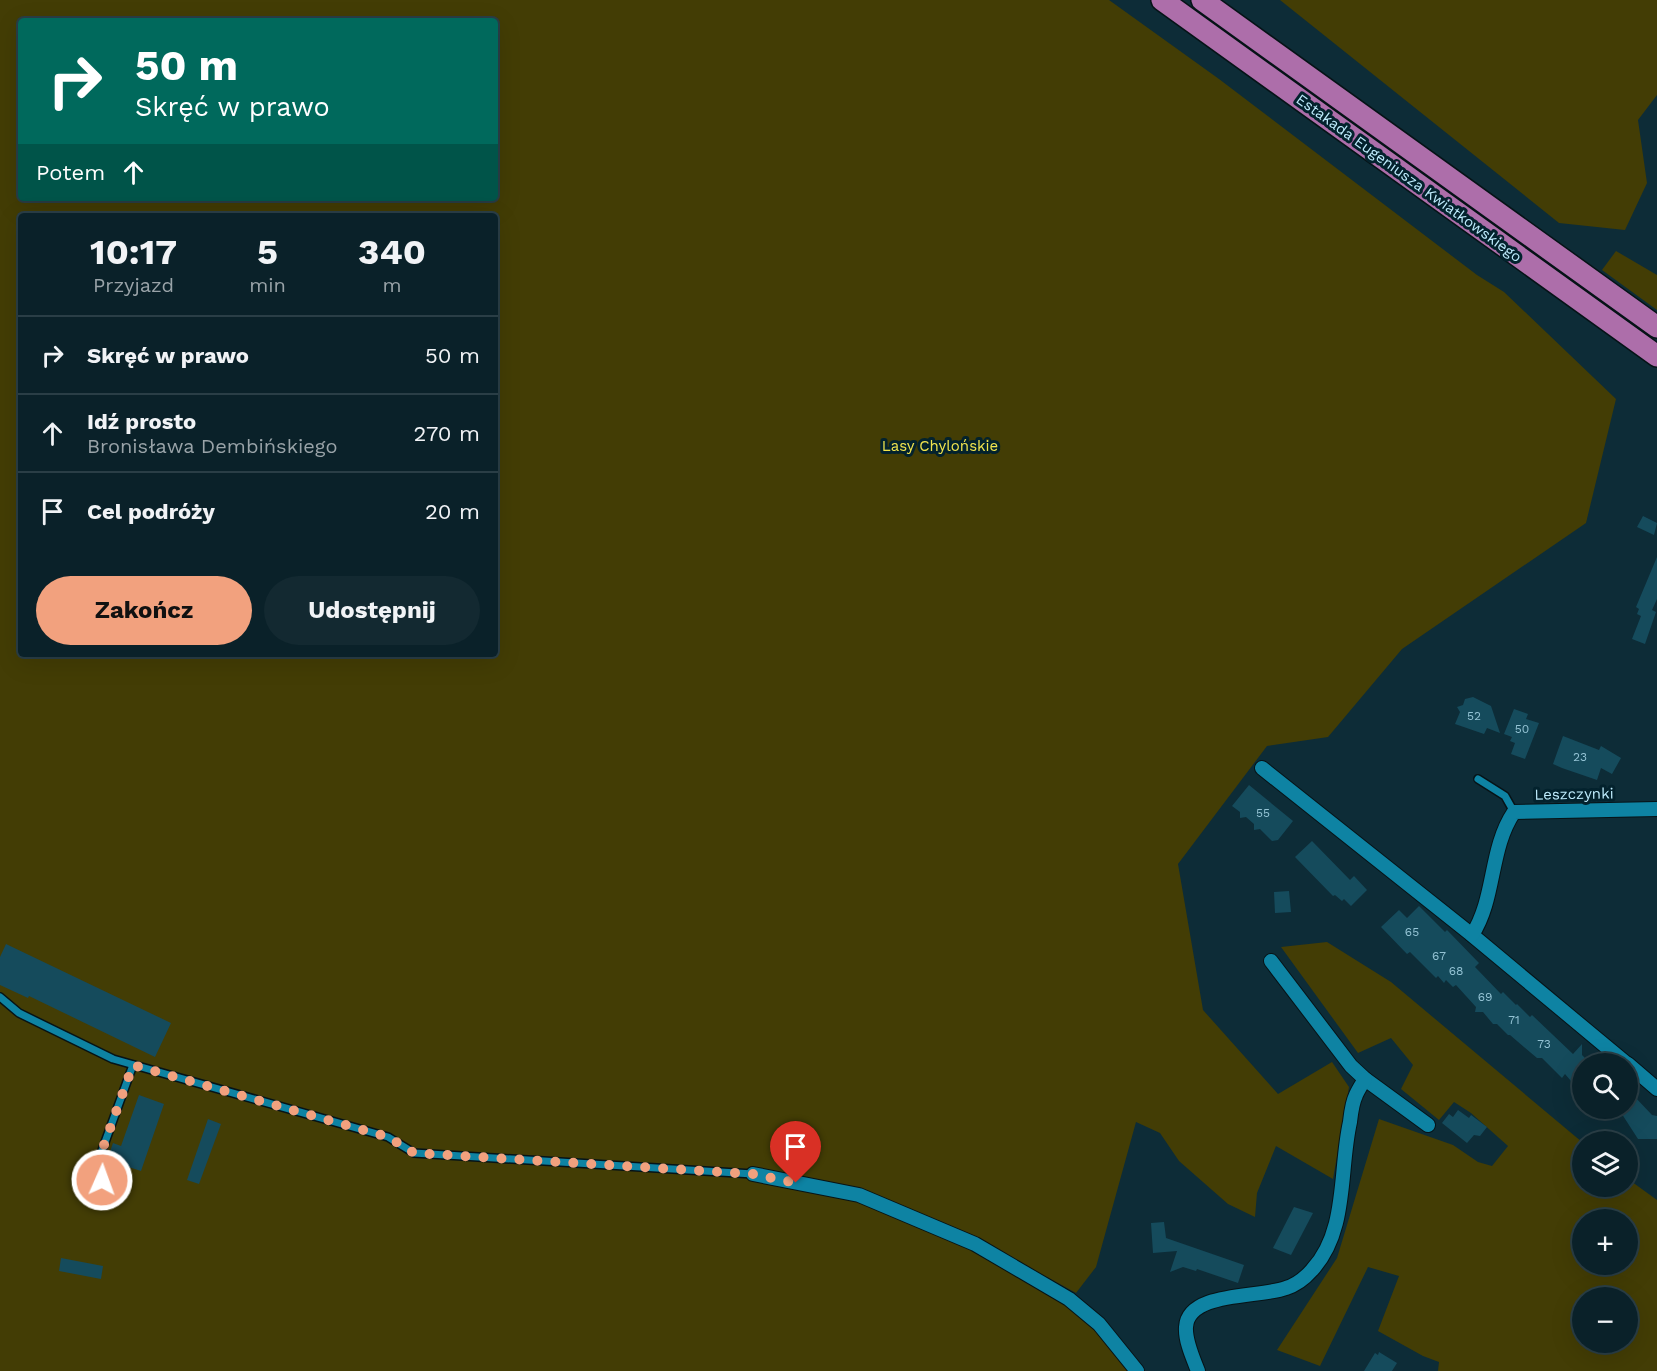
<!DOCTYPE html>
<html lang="pl">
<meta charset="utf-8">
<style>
body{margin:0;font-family:"Work Sans",sans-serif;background:#132931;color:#f1f3f6;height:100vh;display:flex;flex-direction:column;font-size:22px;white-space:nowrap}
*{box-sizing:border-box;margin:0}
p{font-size:20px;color:#99a3a8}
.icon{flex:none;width:33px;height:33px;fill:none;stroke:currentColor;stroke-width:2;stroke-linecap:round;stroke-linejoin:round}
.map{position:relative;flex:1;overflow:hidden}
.details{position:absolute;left:18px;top:213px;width:480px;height:444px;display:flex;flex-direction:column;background:#0a2129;border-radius:6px;box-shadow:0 6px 24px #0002,0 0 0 2px #2a3e46}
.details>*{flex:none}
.guide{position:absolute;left:18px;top:18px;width:480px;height:183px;border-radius:6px;box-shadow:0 6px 24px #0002,0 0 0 2px #2a3e46;background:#00695c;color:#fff;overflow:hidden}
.controls{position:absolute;left:1572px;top:1053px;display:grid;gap:12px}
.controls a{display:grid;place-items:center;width:66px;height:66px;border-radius:50%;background:#0a2129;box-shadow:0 6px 24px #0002,0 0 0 2px #2a3e46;font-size:30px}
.pin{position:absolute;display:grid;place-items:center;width:51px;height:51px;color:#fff;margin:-62px -26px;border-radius:50% 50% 50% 0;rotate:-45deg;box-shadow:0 0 6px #0007}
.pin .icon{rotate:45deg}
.me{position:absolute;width:66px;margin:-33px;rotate:2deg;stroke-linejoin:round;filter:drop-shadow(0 0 4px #0008)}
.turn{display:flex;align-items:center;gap:21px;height:126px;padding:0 18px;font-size:27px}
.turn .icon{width:78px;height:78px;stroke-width:2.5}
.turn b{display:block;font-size:42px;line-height:51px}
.then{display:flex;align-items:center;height:57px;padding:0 18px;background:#0003;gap:12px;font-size:22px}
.eta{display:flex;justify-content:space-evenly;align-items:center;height:102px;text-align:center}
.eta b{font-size:36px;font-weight:700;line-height:42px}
.cta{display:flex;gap:12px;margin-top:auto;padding:12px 18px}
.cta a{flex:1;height:69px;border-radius:36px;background:#f2a17e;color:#111;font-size:24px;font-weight:700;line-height:69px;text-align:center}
.cta a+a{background:#132931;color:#f1f3f6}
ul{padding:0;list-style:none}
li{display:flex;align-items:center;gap:18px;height:78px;padding:0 18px;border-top:2px solid #2a3e46}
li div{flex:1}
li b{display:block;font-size:22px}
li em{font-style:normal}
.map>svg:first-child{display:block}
</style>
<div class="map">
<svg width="1657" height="1371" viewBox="0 0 1657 1371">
<rect width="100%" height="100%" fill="#0d2c37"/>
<g fill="#433d05" fill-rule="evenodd">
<path d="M 0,0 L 1109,0 L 1219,79 L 1477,275 L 1504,292 L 1616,399 L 1586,523 L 1402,649 L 1328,737 L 1267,746 L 1178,864 L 1203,1010 L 1278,1094 L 1332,1062 L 1349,1087 L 1333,1179 L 1276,1146 L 1257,1193 L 1255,1217 L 1228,1204 L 1179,1161 L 1160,1133 L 1136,1122 L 1096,1267 L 1076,1293 L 1047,1277 L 1040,1289 L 1071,1308 L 1101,1332 L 1132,1371 L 0,1371 ZM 21,21 L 495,21 L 495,198 L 21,198 ZM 21,216 L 495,216 L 495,654 L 21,654 Z"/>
<path d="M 1280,0 L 1657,0 L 1657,95 L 1638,120 L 1647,183 L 1625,230 L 1559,223 Z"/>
<path d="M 1616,251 L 1657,275 L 1657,310 L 1602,270 Z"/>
<path d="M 1327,942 L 1391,982 L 1582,1142 L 1582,1186 L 1628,1186 L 1628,1179 L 1657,1200 L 1657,1371 L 1438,1371 L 1439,1362 L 1423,1356 L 1378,1331 L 1399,1276 L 1368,1267 L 1320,1366 L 1277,1350 L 1337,1258 L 1379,1119 L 1453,1145 L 1478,1162 L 1492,1166 L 1508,1146 L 1471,1113 L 1454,1102 L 1439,1120 L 1401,1089 L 1413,1065 L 1391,1038 L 1358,1053 L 1281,947 ZM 1582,1220 L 1628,1220 L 1628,1264 L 1582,1264 ZM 1582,1298 L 1628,1298 L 1628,1342 L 1582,1342 Z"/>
</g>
<g fill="#154b5c">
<path d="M 1643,516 L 1657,523 L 1654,535 L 1637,527 Z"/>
<path d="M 1657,557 L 1657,599 L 1652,610 L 1656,612 L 1645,644 L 1632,639 L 1641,616 L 1637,614 L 1639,609 L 1636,607 Z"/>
<path d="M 1473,697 L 1491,706 L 1500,733 L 1487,728 L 1484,734 L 1455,724 L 1460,712 L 1457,707 L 1463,705 L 1465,699 Z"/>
<path d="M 1514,709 L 1528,714 L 1526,719 L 1539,723 L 1525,759 L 1511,754 L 1515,743 L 1510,741 L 1512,737 L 1504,734 Z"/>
<path d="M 1563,736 L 1599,750 L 1601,746 L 1621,758 L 1612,774 L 1601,768 L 1597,780 L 1562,768 L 1553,764 Z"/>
<path d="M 1249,785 L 1293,821 L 1278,840 L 1272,841 L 1260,829 L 1254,830 L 1254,824 L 1246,817 L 1240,818 L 1240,812 L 1232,806 Z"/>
<path d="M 1312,841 L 1350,880 L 1354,876 L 1367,890 L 1351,906 L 1344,899 L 1342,901 L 1335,895 L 1333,896 L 1295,857 Z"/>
<path d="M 1289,891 L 1291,912 L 1275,913 L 1274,892 Z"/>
<path d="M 1419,906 L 1445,932 L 1447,930 L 1479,963 L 1475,967 L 1501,994 L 1503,992 L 1516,1005 L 1517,1004 L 1530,1017 L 1532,1015 L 1573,1054 L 1582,1044 L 1582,1055 L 1591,1064 L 1582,1064 L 1582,1090 L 1573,1080 L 1571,1081 L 1565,1074 L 1562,1078 L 1542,1058 L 1537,1058 L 1510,1035 L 1508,1035 L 1497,1024 L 1493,1024 L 1483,1012 L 1475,1012 L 1476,1007 L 1456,985 L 1453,987 L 1446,980 L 1444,983 L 1438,976 L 1436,978 L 1410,952 L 1407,954 L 1381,927 L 1399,910 L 1407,918 Z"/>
<path d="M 6,944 L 171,1023 L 155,1057 L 29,996 L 28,998 L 0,985 L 0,957 Z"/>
<path d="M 139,1095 L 164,1104 L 141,1171 L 107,1160 L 113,1143 L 121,1146 Z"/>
<path d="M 1634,1096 L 1652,1115 L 1657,1116 L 1657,1139 L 1638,1139 L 1618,1108 L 1628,1108 L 1628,1102 Z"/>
<path d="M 1458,1110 L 1469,1118 L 1471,1115 L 1487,1127 L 1480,1136 L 1474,1135 L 1467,1143 L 1442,1123 L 1449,1114 L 1453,1117 Z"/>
<path d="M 208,1119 L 221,1124 L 199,1184 L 187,1180 Z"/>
<path d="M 1294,1207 L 1313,1213 L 1291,1255 L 1273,1248 Z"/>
<path d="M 1164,1222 L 1166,1238 L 1244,1265 L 1238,1283 L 1197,1269 L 1196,1271 L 1183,1267 L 1170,1272 L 1177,1251 L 1153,1253 L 1151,1223 Z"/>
<path d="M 61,1258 L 103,1266 L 101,1279 L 59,1271 Z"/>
<path d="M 1379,1352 L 1397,1363 L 1392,1371 L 1364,1371 L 1375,1353 L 1378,1355 Z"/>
</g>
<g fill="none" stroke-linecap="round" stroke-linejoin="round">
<g stroke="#061317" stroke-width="10">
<g id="service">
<path d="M 1478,779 L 1505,796 L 1514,812"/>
<path d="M 0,997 L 19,1013 L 113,1059 L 388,1137 L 414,1153 L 753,1174"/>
<path d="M 102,1180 L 100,1156 L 133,1065"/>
</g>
</g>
<g stroke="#061317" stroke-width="16">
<g id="minor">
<path d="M 1262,768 L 1472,935 L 1627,1064"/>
<path d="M 1472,935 C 1496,898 1489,849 1514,812 L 1657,809"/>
<path d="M 1271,961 L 1351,1066 L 1365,1079 L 1428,1125"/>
<path d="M 1628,1064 L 1657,1089"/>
<path d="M 753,1174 L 859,1195 L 975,1244 L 1069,1299 L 1099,1324 L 1137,1371"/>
<path d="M 1198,1371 C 1193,1358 1185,1341 1186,1327 C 1188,1291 1260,1298 1286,1288 C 1296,1285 1305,1278 1312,1270 C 1348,1231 1339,1171 1350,1122 C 1351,1113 1352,1103 1356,1095 C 1358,1090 1362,1084 1365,1079"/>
</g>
</g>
<g stroke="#061317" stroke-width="24">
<g id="trunk">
<path d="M 1162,0 L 1657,356"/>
<path d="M 1202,0 L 1657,327"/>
</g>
</g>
<use href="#service" stroke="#0e83a3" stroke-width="7"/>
<use href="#minor" stroke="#0e83a3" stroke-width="14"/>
<use href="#trunk" stroke="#ad6eaa" stroke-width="21"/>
</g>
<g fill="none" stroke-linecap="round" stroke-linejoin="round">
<path stroke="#f2a17e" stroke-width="10" stroke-dasharray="0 18" d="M 102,1180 L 100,1156 L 133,1065 L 388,1137 L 414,1153 L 753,1174 L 796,1183"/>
</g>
<g text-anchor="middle" stroke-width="6" stroke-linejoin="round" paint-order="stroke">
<g font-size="12" fill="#94c3d4">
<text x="1474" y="720">52</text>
<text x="1522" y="733">50</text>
<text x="1580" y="761">23</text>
<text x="1263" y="817">55</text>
<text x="1412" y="936">65</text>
<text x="1439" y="960">67</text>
<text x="1456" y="975">68</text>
<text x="1485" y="1001">69</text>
<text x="1514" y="1024">71</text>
<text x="1544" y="1048">73</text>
</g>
<g font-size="15" fill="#beebfc" stroke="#03222d">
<text transform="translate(1409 178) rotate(36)" y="5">Estakada Eugeniusza Kwiatkowskiego</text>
<text transform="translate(1574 794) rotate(-1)" y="5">Leszczynki</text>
</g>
<g font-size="15" fill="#f2e44d" stroke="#03222d">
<text x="940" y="451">Lasy Chylońskie</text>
</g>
</g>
</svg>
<div class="controls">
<a><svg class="icon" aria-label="search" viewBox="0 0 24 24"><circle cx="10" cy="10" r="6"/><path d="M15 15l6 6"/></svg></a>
<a><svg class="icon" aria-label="layers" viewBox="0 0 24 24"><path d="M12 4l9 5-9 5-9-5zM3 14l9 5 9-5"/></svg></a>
<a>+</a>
<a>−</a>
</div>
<div class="pin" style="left:796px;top:1183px;background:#d93025"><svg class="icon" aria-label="arrive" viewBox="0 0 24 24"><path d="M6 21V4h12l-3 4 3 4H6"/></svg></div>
<svg class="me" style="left:102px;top:1180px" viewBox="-20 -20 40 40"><circle r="17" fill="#f2a17e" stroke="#fff" stroke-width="3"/><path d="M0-11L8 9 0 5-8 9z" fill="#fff"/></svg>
<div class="guide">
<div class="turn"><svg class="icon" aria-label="right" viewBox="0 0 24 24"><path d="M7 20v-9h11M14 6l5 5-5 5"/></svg><div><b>50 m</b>Skręć w prawo</div></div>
<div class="then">Potem<svg class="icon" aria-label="ahead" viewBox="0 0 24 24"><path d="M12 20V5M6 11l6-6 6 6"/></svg></div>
</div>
<section class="details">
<div class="eta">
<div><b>10:17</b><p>Przyjazd</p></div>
<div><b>5</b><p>min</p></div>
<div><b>340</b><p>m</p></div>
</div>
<ul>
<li><svg class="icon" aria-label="right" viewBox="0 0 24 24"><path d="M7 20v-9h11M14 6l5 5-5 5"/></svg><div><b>Skręć w prawo</b></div><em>50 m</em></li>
<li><svg class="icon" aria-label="ahead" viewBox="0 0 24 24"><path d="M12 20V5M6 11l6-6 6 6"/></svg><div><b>Idź prosto</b><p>Bronisława Dembińskiego</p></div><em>270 m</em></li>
<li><svg class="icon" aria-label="arrive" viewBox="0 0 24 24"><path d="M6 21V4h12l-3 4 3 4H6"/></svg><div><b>Cel podróży</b></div><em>20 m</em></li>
</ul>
<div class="cta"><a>Zakończ</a><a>Udostępnij</a></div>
</section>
</div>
